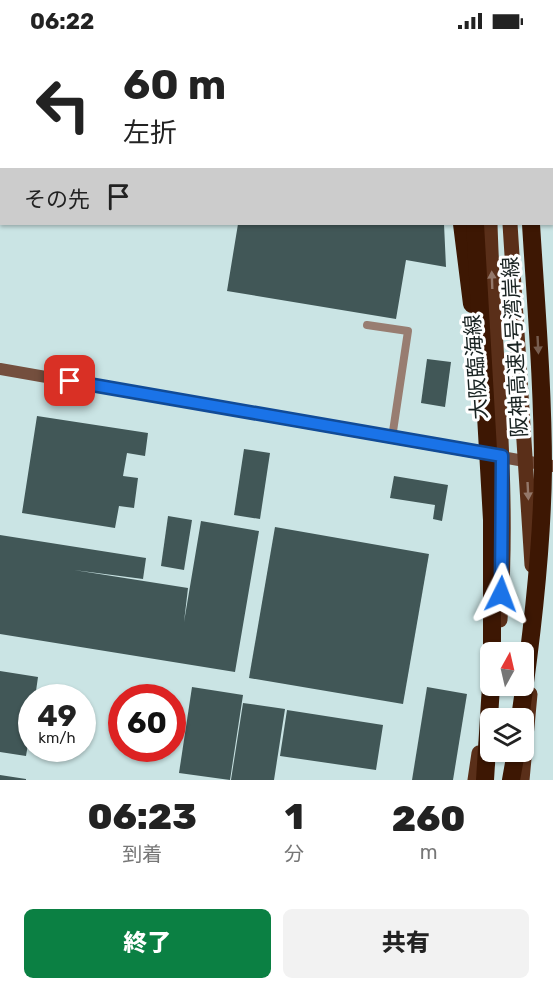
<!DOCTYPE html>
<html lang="ja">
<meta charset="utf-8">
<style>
body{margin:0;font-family:Rubik,"Noto Sans JP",sans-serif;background:#f2f2f2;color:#222;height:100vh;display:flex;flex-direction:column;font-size:22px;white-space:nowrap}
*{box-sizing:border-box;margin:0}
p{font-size:20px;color:#767676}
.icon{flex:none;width:33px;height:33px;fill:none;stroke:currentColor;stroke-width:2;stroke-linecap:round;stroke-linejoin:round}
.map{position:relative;height:738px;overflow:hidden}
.details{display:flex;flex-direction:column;background:#fff;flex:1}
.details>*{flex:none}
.guide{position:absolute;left:0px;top:0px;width:554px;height:183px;box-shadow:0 2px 4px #0004;background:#fff;color:#222;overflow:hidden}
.needle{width:39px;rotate:8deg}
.buttons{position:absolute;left:480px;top:600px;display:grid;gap:12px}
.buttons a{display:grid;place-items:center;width:54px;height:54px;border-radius:9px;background:#fff;box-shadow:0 2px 4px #0004;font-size:30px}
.speed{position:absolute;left:18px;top:642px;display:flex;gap:12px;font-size:30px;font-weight:700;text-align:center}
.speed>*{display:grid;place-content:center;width:78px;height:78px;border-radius:50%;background:#fff;box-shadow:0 2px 4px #0004;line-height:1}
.speed small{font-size:15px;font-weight:400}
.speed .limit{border:9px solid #d22;background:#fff;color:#111}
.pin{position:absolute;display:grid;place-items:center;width:51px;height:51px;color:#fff;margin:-26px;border-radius:12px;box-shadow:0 3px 9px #0006}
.me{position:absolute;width:66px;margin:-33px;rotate:3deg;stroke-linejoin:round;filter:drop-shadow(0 0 4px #0008)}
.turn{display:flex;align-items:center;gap:21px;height:126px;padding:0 24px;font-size:27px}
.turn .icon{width:78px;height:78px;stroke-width:2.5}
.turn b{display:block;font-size:42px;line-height:51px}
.then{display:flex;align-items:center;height:57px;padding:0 24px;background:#0003;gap:12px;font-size:22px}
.eta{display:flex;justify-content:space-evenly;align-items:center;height:102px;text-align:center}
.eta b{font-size:36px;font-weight:800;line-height:42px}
.button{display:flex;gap:12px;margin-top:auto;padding:12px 24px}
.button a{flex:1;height:69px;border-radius:9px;background:#0b8043;color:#fff;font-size:24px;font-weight:800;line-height:69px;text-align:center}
.button a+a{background:#f2f2f2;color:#222}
.status{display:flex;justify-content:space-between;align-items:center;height:42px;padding:0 30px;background:#fff;direction:ltr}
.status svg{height:16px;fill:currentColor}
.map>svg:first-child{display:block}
</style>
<div class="status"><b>06:22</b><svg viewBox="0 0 49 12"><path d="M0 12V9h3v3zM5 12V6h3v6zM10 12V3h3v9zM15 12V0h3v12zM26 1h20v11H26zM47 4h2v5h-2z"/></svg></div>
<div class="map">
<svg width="553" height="738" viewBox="0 0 553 738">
<rect width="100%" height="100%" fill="#cae4e4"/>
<g fill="#415757">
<path d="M 238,182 L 444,182 L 446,225 L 406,218 L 396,277 L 227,249 Z"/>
<path d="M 427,317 L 451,320 L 445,365 L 421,361 Z"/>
<path d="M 37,374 L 148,391 L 145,414 L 127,411 L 123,434 L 138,436 L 134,466 L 119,464 L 115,486 L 22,471 Z"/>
<path d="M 244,407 L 270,411 L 260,477 L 234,473 Z"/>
<path d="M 394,434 L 448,443 L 442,479 L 433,477 L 435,463 L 390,456 Z"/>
<path d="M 168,474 L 192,478 L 184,528 L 161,524 Z"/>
<path d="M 201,479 L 259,489 L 235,630 L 0,592 L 0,493 L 146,516 L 143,537 L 74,528 L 188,546 L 184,580 Z"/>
<path d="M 275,485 L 429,512 L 403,662 L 249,636 Z"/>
<path d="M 0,629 L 38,635 L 35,656 L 32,656 L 32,678 L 26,714 L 0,710 Z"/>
<path d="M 192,645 L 243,653 L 230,738 L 179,731 Z"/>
<path d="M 427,645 L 467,652 L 453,738 L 412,738 Z"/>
<path d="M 243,661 L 285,667 L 274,738 L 231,738 Z"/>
<path d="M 287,668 L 383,683 L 376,728 L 280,714 Z"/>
<path d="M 0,733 L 26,737 L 26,738 L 0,738 Z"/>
</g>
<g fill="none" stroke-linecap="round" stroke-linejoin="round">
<path stroke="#987d71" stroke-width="8" d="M 367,283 L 408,289 L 392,396"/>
<path stroke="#744f3e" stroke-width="12" d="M 0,327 L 553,424"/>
<g stroke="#5a2f19" stroke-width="15">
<path d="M 490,2 L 490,0"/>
<path d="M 507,2 L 507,0"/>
<path d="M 490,182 C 494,314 510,446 500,578"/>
<path d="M 510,182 L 532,523"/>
<path d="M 475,738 L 479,711"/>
<path d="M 522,738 L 530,652"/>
</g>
<g stroke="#3d1703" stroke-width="18">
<path d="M 445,0 L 446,2"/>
<path d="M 470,2 L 471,0"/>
<path d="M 527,2 L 527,0"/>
<path d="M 543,2 L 543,0"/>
<path d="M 462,182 L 472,262"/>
<path d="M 485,738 L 491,644"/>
<path d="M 511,738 L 516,710"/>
</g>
<g stroke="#3d1703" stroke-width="18">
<path d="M 475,182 L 492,478 L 492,610"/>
<path d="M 520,676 C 532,594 542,511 543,427 C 543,345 536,263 531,182"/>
</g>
</g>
<defs><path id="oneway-solid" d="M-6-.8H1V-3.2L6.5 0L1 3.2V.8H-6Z" transform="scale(1.5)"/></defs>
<g fill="#94786a">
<use href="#oneway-solid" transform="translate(492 238) rotate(-92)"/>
<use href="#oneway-solid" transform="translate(528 449) rotate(87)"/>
</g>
<use fill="#775d4f" href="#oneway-solid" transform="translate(538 303) rotate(87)"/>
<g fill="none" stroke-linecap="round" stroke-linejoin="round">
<g stroke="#114b97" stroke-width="15">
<path id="route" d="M 70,339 L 502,414 L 501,552"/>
</g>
<use href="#route" stroke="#1a73e8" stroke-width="10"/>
</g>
<g text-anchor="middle" stroke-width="6" stroke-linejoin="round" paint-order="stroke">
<g font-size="21" fill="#192322" stroke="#fff">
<text transform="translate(515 305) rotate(-93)" y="7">阪神高速4号湾岸線</text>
<text transform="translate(476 325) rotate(-94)" y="7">大阪臨海線</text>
</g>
</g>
</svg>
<div class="buttons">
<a><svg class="needle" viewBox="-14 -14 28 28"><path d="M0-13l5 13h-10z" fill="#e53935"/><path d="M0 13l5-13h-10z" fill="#767676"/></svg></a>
<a><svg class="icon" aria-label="layers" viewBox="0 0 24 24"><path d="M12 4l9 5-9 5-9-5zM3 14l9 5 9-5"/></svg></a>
</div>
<div class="speed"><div>49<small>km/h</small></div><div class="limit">60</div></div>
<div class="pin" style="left:70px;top:339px;background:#d93025"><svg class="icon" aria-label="arrive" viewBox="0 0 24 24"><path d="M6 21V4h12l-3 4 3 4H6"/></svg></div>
<svg class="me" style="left:501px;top:552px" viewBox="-20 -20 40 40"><path d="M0-17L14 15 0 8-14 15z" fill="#1a73e8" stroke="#fff" stroke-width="4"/></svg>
<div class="guide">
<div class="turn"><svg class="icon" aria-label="left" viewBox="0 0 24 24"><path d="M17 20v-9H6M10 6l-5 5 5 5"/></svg><div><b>60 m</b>左折</div></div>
<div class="then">その先<svg class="icon" aria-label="arrive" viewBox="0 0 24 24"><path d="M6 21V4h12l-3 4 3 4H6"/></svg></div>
</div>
</div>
<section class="details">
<div class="eta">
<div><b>06:23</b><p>到着</p></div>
<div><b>1</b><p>分</p></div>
<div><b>260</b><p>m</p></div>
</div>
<div class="button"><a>終了</a><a>共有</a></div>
</section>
